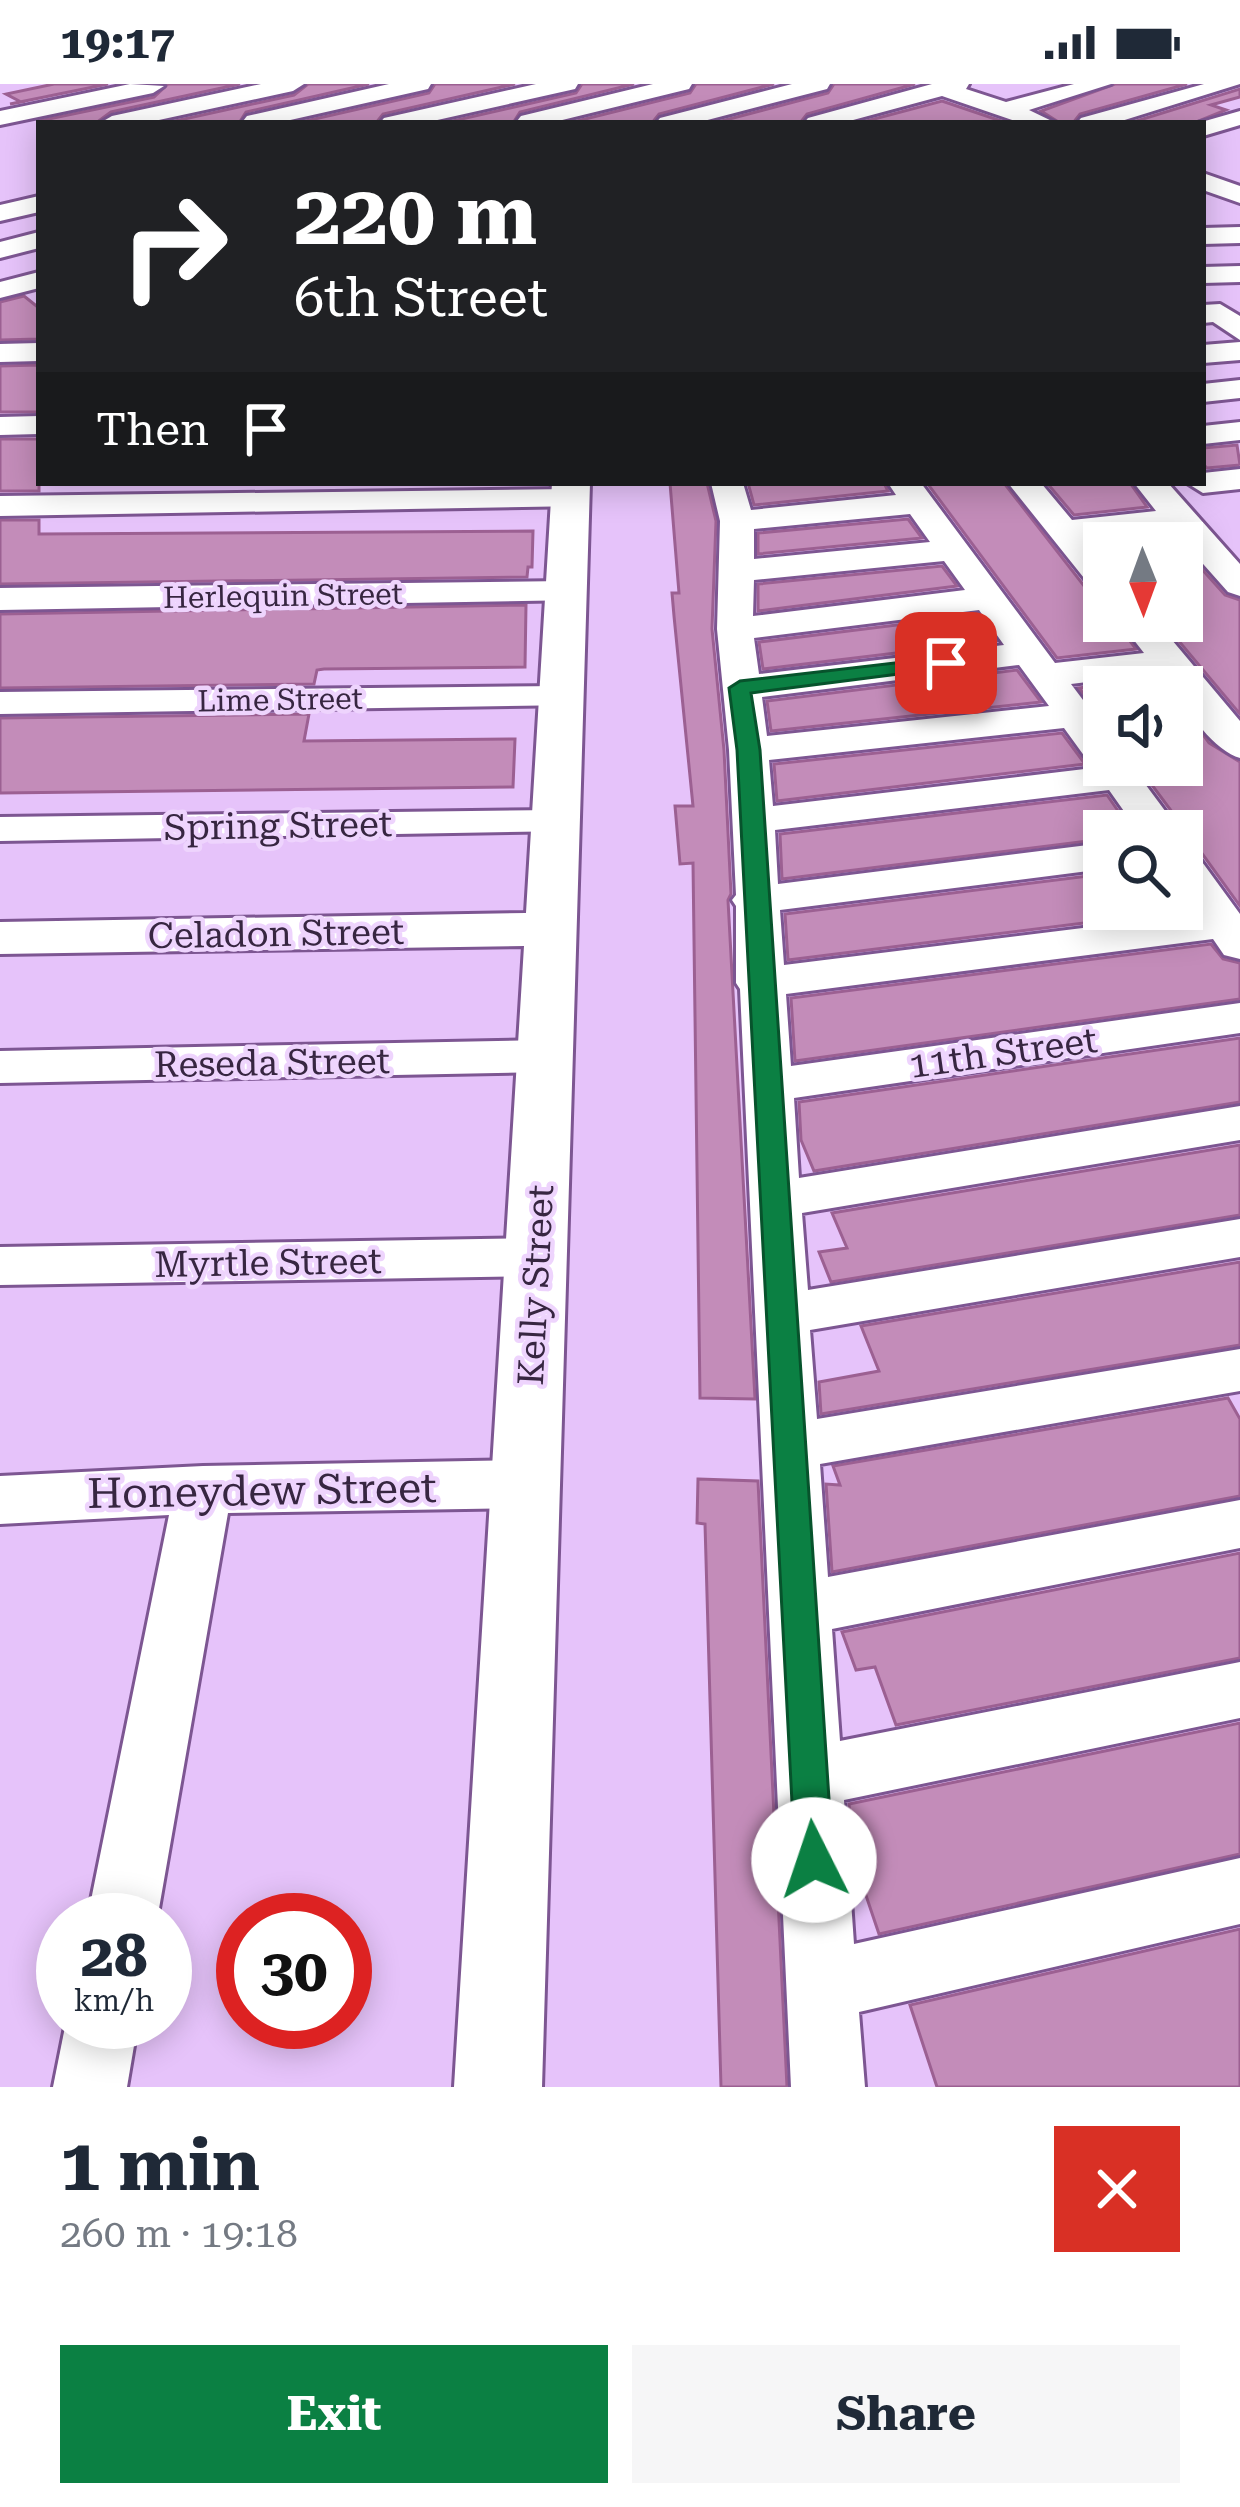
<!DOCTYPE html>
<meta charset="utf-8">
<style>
body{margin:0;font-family:"Roboto Serif",serif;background:#f6f6f7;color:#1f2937;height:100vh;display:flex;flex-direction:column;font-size:45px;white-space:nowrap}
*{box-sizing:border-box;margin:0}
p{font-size:39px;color:#747a83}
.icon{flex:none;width:66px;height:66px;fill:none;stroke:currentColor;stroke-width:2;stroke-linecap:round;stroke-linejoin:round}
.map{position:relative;height:2003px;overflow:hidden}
.panel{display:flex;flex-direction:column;background:#fff;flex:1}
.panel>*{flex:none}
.hud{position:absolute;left:36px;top:36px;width:1170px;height:366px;border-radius:0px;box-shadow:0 6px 30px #0003;background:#202124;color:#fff;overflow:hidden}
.needle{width:78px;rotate:179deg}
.controls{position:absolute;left:1083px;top:438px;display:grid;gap:24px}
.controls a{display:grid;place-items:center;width:120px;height:120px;border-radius:0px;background:#fff;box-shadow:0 6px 30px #0003;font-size:60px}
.speed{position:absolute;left:36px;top:1809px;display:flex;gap:24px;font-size:60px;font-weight:700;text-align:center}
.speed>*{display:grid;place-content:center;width:156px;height:156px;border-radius:50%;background:#fff;box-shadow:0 6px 30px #0003;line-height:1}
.speed small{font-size:30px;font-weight:400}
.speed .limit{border:18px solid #d22;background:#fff;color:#111}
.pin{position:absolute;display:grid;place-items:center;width:102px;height:102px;color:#fff;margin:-51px;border-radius:24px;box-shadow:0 6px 18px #0006}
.me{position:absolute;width:132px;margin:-66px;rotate:356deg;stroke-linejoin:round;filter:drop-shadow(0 0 9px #0008)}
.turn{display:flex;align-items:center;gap:42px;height:252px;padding:0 60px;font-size:54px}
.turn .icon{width:156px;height:156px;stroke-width:2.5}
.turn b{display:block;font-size:84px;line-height:102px}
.then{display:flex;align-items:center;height:114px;padding:0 60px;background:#0003;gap:24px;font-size:45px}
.round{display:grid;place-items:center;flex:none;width:126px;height:126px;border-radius:0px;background:#f6f6f7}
.head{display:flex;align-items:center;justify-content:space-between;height:204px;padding:0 60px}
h1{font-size:72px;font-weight:700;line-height:90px}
.primary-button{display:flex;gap:24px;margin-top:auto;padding:24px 60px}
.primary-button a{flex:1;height:138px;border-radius:0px;background:#0b8043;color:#fff;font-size:48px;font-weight:700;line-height:138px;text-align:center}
.primary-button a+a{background:#f6f6f7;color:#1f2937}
.status{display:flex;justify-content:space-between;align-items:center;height:84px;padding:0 60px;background:#fff;direction:ltr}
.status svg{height:33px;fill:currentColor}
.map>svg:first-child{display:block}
</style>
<div class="status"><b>19:17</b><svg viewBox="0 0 49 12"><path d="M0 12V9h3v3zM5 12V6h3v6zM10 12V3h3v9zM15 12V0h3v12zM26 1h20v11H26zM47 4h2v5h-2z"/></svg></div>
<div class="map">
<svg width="1240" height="2003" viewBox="0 0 1240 2003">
<rect width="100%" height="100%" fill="#e6c3fa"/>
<g fill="#c38cb9" stroke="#9c6092" stroke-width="3">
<path d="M 54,0 L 108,0 L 10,20 L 21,18 L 6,10 Z"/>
<path d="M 168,0 L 240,0 L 111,28 L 96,39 L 39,37 L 154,13 Z"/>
<path d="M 308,0 L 369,0 L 246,28 L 239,39 L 166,39 L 294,11 Z"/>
<path d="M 435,0 L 515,0 L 383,30 L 376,39 L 297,39 L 429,9 Z"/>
<path d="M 582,0 L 634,0 L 520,28 L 513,39 L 444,39 L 576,9 Z"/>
<path d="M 696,0 L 774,0 L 659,30 L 652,39 L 569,39 L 690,9 Z"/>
<path d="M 834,0 L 915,0 L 807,30 L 800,39 L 714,39 L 828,9 Z"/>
<path d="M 1115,0 L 1187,0 L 1080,30 L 1073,39 L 1060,39 L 1041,27 Z"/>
<path d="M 1240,5 L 1240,13 L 1211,21 L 1226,26 L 1194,39 L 1130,39 Z"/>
<path d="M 942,17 L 1007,39 L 859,39 Z"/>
<path d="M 24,212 L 39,224 L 39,255 L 0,256 L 0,218 Z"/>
<path d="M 39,281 L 39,328 L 0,328 L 0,282 Z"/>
<rect x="0" y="355" width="39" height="52"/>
<path d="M 1237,361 L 1240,381 L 1207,384 L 1203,380 L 1203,364 Z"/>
<path d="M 670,399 L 707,399 L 716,437 L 712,545 L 724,666 L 731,810 L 728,816 L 755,1315 L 700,1314 L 693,779 L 680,780 L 675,722 L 693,722 L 674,532 L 672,509 L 679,509 Z"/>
<path d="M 748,399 L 884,399 L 888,407 L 754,421 Z"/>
<path d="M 927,399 L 1004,399 L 1088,507 L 1104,512 L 1104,537 L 1115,537 L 1136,565 L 1057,574 Z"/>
<path d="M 1047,399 L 1130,399 L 1147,423 L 1074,431 Z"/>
<path d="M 908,435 L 922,454 L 758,470 L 758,449 Z"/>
<path d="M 0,436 L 39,436 L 39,450 L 533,447 L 532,483 L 528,483 L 527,493 L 0,500 Z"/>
<path d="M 1182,463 L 1225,511 L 1240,516 L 1240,630 L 1162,537 L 1182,537 Z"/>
<path d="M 942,482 L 957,502 L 758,527 L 758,500 Z"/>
<path d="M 526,521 L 525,583 L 324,585 L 317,586 L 314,600 L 0,604 L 0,530 Z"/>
<path d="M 977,531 L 996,557 L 763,585 L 759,558 Z"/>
<path d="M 1017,586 L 1041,618 L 771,647 L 767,617 Z"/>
<path d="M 1158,594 L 1165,603 L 1104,603 L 1104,637 L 1079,604 Z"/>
<path d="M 1182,621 L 1209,659 L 1240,678 L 1240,822 L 1201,768 L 1182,763 L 1184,744 L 1137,681 L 1182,681 Z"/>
<path d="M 309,630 L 304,657 L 515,655 L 513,703 L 0,709 L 0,634 Z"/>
<path d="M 1062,649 L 1085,680 L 777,717 L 774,680 Z"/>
<path d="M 1107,711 L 1132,747 L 1104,747 L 1104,755 L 782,795 L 780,750 Z"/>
<path d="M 1104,790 L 1104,825 L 1182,825 L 1182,818 L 1188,826 L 788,876 L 785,830 Z"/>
<path d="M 1211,860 L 1223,875 L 1240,879 L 1240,915 L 795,977 L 791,914 Z"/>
<path d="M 1240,954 L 1240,1018 L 814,1087 L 801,1056 L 799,1018 Z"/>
<path d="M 1240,1061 L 1240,1131 L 831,1198 L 819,1168 L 847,1164 L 832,1129 Z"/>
<path d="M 1240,1178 L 1240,1261 L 821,1330 L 819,1298 L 879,1287 L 861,1242 Z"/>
<path d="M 1228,1314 L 1240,1335 L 1240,1412 L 832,1488 L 826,1400 L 840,1401 L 833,1382 Z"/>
<path d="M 698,1395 L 758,1397 L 787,2003 L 721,2003 L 705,1440 L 697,1439 Z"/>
<path d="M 1240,1469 L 1240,1574 L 896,1641 L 875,1583 L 856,1586 L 842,1548 Z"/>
<path d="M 1240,1639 L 1240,1770 L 879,1850 L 852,1770 L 849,1720 Z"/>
<path d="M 1240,1845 L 1240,2003 L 937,2003 L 910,1921 Z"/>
</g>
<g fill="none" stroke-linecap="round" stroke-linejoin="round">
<g stroke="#7d5692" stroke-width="6">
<g id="minor">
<path d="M 130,0 L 164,2 L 153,9 L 0,41 L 0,27 Z"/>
<path d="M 261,0 L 304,0 L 293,7 L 145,39 L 100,39 L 112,32 Z"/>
<path d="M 389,0 L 431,0 L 428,5 L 277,39 L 243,37 L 247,32 Z"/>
<path d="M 536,0 L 578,0 L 575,5 L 424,39 L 380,39 L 384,34 Z"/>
<path d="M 653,0 L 692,0 L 689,5 L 550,39 L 517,37 L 521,32 Z"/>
<path d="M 792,0 L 830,0 L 827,5 L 696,39 L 656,39 L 660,34 Z"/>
<path d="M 932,0 L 969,0 L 966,5 L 1006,18 L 1074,0 L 1111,0 L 1029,26 L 1056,39 L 1021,39 L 942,12 L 842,39 L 804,39 L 808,34 Z"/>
<path d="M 1204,0 L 1240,0 L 1115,39 L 1077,39 L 1081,34 Z"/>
<path d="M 1240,27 L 1240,41 L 1203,52 L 1203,39 L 1198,39 Z"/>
<path d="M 1203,89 L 1240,102 L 1240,119 L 1203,106 Z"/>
<path d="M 39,112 L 39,128 L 0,137 L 0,121 Z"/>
<path d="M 1240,143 L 1240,159 L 1203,160 L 1203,144 Z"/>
<path d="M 39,148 L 39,164 L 0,174 L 0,158 Z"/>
<path d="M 1240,182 L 1240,198 L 1203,199 L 1203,183 Z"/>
<path d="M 39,188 L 39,204 L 0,214 L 0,198 Z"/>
<path d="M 1220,220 L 1240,232 L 1240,256 L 1213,238 L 1203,239 L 1203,221 Z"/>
<path d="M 1240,258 L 1240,276 L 1203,279 L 1203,261 Z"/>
<path d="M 39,259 L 39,277 L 0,278 L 0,260 Z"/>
<path d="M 1240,296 L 1240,314 L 1203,318 L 1203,300 Z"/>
<path d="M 39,332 L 39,350 L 0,351 L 0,333 Z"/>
<path d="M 1240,338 L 1240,356 L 1203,360 L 1203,342 Z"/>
<path d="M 1240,385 L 1240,405 L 1203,409 L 1187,399 L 1203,399 L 1203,389 Z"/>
<path d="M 711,399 L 743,399 L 751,426 L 896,411 L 888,399 L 921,399 L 1055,579 L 1144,569 L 1119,537 L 1156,537 L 1240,637 L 1240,674 C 1217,668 1182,627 1182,603 L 1171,603 L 1160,589 L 1071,600 L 1104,644 L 1104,681 L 1131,681 L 1180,747 L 1138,747 L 1109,706 L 775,746 L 778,800 L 1104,759 L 1104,785 L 780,826 L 784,881 L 1196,830 L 1182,810 L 1182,767 L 1197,771 L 1240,830 L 1240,875 L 1224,871 L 1213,855 L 786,910 L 791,982 L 1240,919 L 1240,949 L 794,1014 L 799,1094 L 1240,1022 L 1240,1056 L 802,1129 L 808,1206 L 1240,1135 L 1240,1173 L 810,1246 L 817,1335 L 1240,1265 L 1240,1307 L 820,1380 L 828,1493 L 1240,1416 L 1240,1464 L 832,1545 L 840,1657 L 1240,1578 L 1240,1634 L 844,1716 L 854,1860 L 1240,1774 L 1240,1840 L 859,1928 L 865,2003 L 791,2003 L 740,905 L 736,899 L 736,822 L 732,816 L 736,811 L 729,666 L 717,545 L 720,437 ZM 910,430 L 930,458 L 754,475 L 754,445 ZM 944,477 L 965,506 L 753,532 L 754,496 ZM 979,526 L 1004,561 L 759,590 L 754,554 ZM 1019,581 L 1049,622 L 767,652 L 762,613 ZM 1064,644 L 1093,684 L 773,722 L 769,676 Z"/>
<path d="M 1008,399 L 1041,399 L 1072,436 L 1156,427 L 1134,399 L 1168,399 L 1240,480 L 1240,512 L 1228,508 L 1172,445 L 1087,454 L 1104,475 L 1104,508 L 1092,504 Z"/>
<path d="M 570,405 L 587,415 L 582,422 L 0,432 L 0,412 Z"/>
<path d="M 566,497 L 579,500 L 584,508 L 579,516 L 0,526 L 0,504 Z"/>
<path d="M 561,602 L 574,605 L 580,613 L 574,621 L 0,630 L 0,608 Z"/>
<path d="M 556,726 L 571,729 L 577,738 L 571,747 L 0,757 L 0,733 Z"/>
<path d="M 545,956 L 562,961 L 569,972 L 562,983 L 545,988 L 0,999 L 0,967 Z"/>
<path d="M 537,1154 L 556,1159 L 563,1173 L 556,1187 L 537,1192 L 0,1201 L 0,1163 Z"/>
<path d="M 525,1376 L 546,1383 L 554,1400 L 546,1417 L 525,1424 L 228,1429 L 157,1836 L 87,1836 L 169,1431 L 0,1440 L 0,1392 L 203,1382 Z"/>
<path d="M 66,1938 L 138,1938 L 127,2003 L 53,2003 Z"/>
</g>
</g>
<g stroke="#7d5692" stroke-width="6">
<path id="tertiary" d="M 552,399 L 590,399 L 542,2003 L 454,2003 L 524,862 L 0,870 L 0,838 L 526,829 Z"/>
</g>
<use href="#minor" fill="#fff" fill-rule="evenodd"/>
<use href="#tertiary" fill="#fff" fill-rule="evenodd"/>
</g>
<path fill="#0b8043" stroke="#07532c" stroke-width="3" d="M 946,573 L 957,579 L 953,583 L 751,609 L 760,666 L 833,1776 L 828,1789 L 814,1794 L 801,1789 L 795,1776 L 737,666 L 729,604 L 740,597 Z"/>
<g text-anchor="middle" stroke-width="9" stroke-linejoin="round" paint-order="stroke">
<g font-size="30" fill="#372641" stroke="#eed4fd">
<text transform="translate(283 512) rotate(-1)" y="10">Herlequin Street</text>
<text transform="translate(280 616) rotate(-1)" y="10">Lime Street</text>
</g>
<g font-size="36" fill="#372641" stroke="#eed4fd">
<text transform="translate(278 741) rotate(-1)" y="13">Spring Street</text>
<text transform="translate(276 849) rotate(-1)" y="13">Celadon Street</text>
<text transform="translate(1003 968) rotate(-8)" y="13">11th Street</text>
<text transform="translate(272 978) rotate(-1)" y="13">Reseda Street</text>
<text transform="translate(268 1178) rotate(-1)" y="13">Myrtle Street</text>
<text transform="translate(535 1201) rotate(-87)" y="13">Kelly Street</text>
</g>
<g font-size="42" fill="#372641" stroke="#eed4fd">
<text transform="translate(262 1406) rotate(-1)" y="15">Honeydew Street</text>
</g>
</g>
</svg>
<div class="controls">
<a><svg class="needle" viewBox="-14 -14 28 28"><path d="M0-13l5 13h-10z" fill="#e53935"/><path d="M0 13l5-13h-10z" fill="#747a83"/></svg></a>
<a><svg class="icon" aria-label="sound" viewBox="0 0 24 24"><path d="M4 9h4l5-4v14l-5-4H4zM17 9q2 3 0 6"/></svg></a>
<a><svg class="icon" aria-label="search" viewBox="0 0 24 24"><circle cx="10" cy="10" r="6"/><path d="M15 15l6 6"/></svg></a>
</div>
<div class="speed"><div>28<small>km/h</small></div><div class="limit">30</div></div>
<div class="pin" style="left:946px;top:579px;background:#d93025"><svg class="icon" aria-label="arrive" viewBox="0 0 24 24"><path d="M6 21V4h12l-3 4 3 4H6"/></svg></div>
<svg class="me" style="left:814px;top:1776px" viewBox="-20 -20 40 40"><circle r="19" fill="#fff"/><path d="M0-13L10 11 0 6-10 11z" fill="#0b8043"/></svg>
<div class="hud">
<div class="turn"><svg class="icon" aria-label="right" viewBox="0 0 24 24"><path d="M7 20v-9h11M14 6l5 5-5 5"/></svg><div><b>220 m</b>6th Street</div></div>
<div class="then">Then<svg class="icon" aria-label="arrive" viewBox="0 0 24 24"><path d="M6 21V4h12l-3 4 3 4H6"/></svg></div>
</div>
</div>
<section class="panel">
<div class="head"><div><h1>1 min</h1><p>260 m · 19:18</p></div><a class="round" style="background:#d93025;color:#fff"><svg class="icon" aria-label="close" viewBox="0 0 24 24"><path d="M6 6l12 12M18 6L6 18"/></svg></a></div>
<div class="primary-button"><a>Exit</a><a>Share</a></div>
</section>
